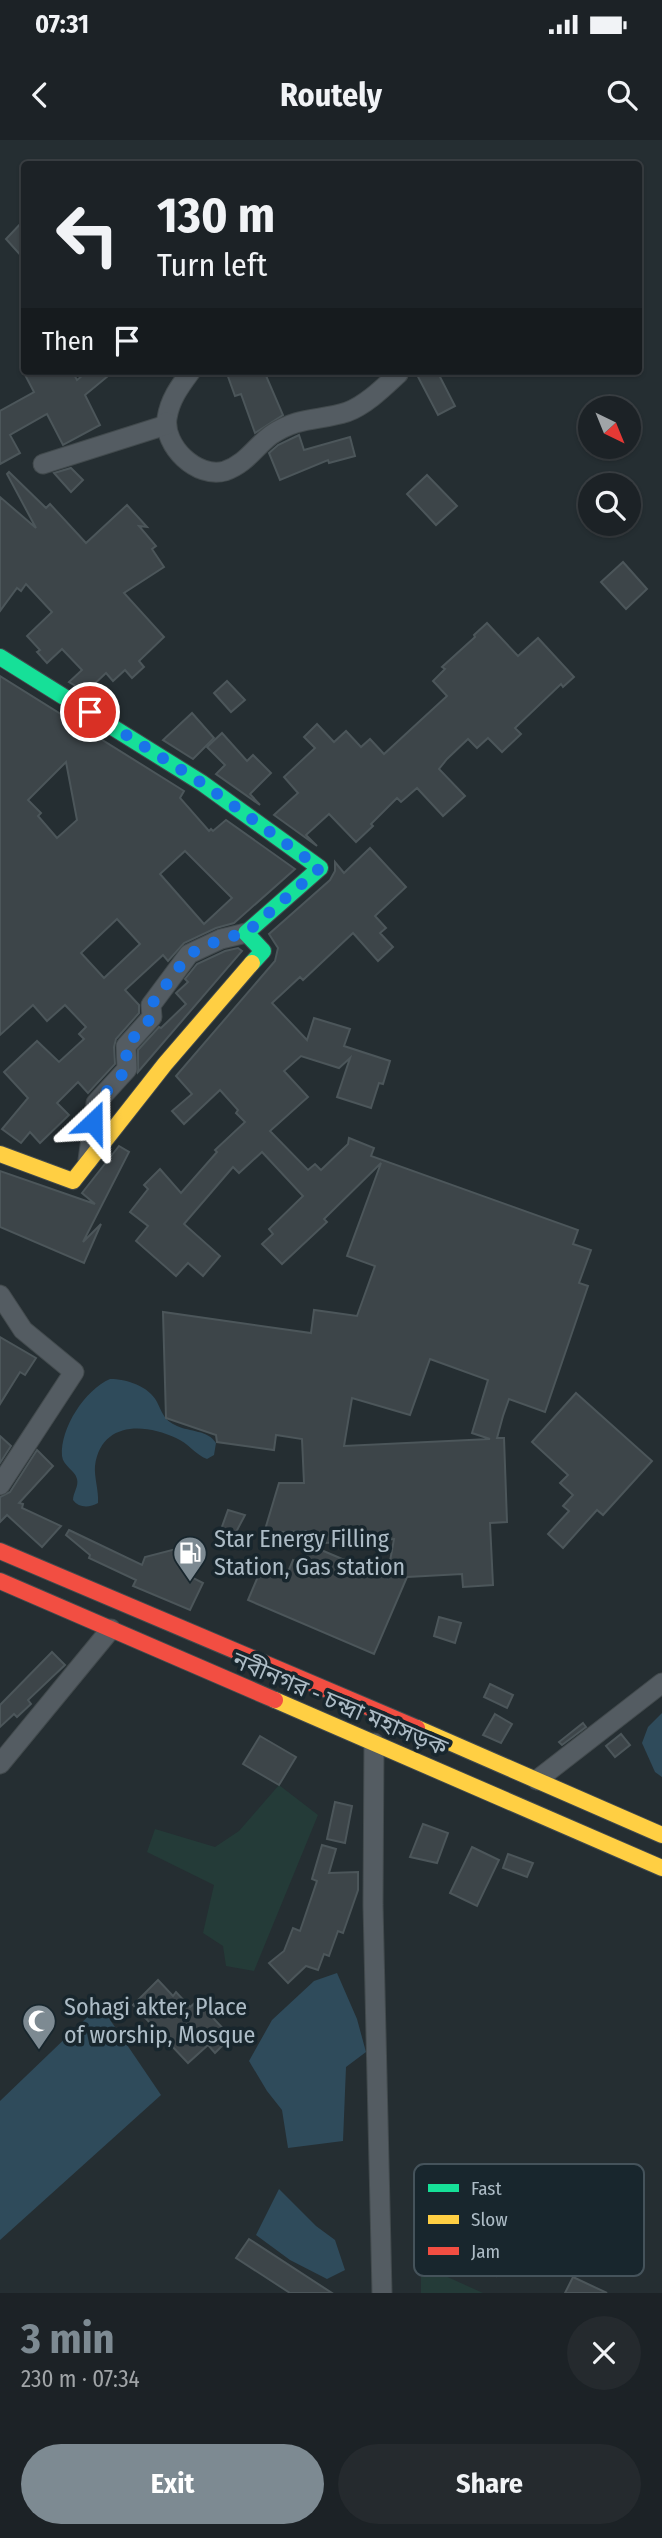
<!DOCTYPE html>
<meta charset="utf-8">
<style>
body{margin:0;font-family:"Fira Sans Condensed","Noto Sans Bengali",sans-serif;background:#252a2e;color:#f1f3f6;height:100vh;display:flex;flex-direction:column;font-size:26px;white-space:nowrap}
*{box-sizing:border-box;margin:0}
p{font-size:23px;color:#a0a4a7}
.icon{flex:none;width:38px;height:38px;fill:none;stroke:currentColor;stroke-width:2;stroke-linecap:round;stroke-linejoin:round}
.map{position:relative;height:2153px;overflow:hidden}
.side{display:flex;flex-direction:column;background:#1c2226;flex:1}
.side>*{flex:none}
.guide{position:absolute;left:21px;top:21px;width:621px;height:214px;border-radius:7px;box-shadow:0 2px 5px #0004,0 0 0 2px #3a3f43;background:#1c2226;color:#f1f3f6;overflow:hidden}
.needle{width:46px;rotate:137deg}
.controls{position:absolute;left:578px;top:256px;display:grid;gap:14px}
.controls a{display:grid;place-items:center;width:63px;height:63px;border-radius:50%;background:#1c2226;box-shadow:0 2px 5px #0004,0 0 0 2px #3a3f43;font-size:35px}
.pin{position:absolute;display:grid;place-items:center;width:60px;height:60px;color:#fff;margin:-30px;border:4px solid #fff;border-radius:50%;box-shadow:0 2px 7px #0007}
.me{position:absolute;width:77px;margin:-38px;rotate:23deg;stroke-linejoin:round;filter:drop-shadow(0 0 5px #0008)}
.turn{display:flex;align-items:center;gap:24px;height:147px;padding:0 21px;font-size:32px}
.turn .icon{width:91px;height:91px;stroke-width:2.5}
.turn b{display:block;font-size:49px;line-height:60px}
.then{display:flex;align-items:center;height:66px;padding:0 21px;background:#0003;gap:14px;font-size:26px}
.round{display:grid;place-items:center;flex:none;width:74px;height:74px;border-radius:37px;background:#252a2e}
.head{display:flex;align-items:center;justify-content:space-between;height:119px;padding:0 21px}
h1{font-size:42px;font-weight:700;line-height:52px;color:#7d8a92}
.cta{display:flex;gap:14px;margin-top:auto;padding:14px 21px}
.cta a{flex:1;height:80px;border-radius:42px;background:#7d8a92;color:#fff;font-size:28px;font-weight:700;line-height:80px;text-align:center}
.cta a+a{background:#252a2e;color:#f1f3f6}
.status{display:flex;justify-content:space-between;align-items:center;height:49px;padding:0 35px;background:#1c2226;direction:ltr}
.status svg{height:19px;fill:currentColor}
header{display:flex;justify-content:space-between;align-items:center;height:91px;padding:0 21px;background:#1c2226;font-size:32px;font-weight:700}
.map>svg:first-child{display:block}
</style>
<div class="status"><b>07:31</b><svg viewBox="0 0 49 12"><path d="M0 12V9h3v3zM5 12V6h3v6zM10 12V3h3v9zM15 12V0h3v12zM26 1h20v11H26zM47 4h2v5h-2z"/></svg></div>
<header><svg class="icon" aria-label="back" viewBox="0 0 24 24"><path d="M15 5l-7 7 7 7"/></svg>Routely<svg class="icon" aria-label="search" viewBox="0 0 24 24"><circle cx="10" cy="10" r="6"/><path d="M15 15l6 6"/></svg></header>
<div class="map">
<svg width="662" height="2153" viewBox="0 0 662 2153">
<rect width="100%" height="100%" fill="#252e32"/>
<g fill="#243b38">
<path d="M 279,1645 L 318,1675 L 254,1831 L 226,1826 L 223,1806 L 203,1793 L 214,1745 L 147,1712 L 155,1689 L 215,1707 L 239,1691 Z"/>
<path d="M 421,2125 L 483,2153 L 421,2153 Z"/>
</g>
<g fill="#2f4b5b">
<path d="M 110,1239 C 126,1239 149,1246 157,1262 C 163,1274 164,1280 177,1286 C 190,1292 208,1290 216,1303 L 214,1315 L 207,1319 C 196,1315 188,1303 176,1298 C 145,1283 101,1281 95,1326 C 94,1337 99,1351 98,1363 C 89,1368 79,1368 73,1360 C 73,1353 79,1346 77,1339 C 75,1330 63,1326 62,1316 C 60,1288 85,1250 110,1239 Z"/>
<path d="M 662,1573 L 662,1637 L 655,1632 L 642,1603 L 648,1587 Z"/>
<path d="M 337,1833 L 357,1879 L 366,1912 L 346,1927 L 343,2001 L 288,2008 L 282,1970 L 267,1951 L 249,1921 L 272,1880 L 314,1841 Z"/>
<path d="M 100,1865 L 161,1955 L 0,2100 L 0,1961 Z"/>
<path d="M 279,2049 L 316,2086 L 335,2100 L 345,2130 L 327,2139 L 290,2120 L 256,2095 Z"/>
</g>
<g fill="#3d4549" stroke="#4c565a" stroke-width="2" fill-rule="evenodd">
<path d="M 24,80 L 24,119 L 6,99 Z"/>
<path d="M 23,231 L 72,231 L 77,240 L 88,231 L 114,231 L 85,255 L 100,285 L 63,305 L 47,274 L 10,295 L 20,313 L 0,324 L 0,271 L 34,252 Z"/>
<path d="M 226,231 L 264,231 L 283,275 L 255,293 L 241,254 L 235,256 Z"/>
<path d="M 415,231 L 437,231 L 455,266 L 438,275 Z"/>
<path d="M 299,295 L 304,310 L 350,297 L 355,316 L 329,323 L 328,320 L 280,340 L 269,313 L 278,305 Z"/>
<path d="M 71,328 L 83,340 L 71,352 L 54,333 Z"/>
<path d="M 9,332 L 46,368 L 50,364 L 86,403 L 127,365 L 147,387 L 139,386 L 156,406 L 152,409 L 164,427 L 124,453 L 164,497 L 139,521 L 144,527 L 132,538 L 125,530 L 113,541 L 106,533 L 86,552 L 69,542 L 82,530 L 62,509 L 47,523 L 37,512 L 40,510 L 27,496 L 52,472 L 26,444 L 21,451 L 17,448 L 0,471 L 0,357 L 36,388 L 7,334 Z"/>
<path d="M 427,335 L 457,366 L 436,385 L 407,354 Z"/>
<path d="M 623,422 L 647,449 L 626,469 L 601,442 Z"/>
<path d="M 487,483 L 518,516 L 538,498 L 574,537 L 563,547 L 561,544 L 515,588 L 521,594 L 502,612 L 488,598 L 477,608 L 468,599 L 447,619 L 439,629 L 465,656 L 443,676 L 417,648 L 401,662 L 397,658 L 371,684 L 373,686 L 356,702 L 329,674 L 306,695 L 317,706 L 274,675 L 298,653 L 284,637 L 315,608 L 304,597 L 317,584 L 334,602 L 346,591 L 361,607 L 370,599 L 384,614 L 447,556 L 433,541 L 445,529 L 442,527 L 475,497 L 474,495 Z"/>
<path d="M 0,536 L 184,651 L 180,658 L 209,691 L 211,689 L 213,691 L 226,680 L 295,729 L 234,783 L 216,788 L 184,803 L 168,821 L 163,815 L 125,850 L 139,865 L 139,873 L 116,899 L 114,907 L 115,924 L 88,953 L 78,942 L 57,963 L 69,975 L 40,1003 L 30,992 L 21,1003 L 2,989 L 28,958 L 4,932 L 37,901 L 59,922 L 84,899 L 79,894 L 86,887 L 65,865 L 47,881 L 33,865 L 0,895 ZM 66,622 L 77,680 L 57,698 L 38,676 L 41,673 L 28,660 ZM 185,711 L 232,758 L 204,784 L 160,734 ZM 117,779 L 140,804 L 104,838 L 81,813 Z"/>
<path d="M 227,541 L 245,560 L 231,572 L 214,553 Z"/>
<path d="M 192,573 L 214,598 L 193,619 L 163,600 Z"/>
<path d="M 222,593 L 247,621 L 253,615 L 271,633 L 250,654 L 260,665 L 216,634 L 225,625 L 207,607 Z"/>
<path d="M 370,708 L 406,747 L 375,776 L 386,788 L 380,793 L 393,807 L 378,821 L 353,793 L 303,840 L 300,837 L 272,863 L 307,900 L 314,878 L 350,889 L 344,906 L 390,921 L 383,944 L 379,943 L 371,968 L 337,957 L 350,918 L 339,928 L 301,916 L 284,931 L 308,957 L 270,991 L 308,1030 L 315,1024 L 321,1030 L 348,1004 L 349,998 L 374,1008 L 371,1016 L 578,1090 L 573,1104 L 591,1110 L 579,1143 L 588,1146 L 545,1272 L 509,1259 L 503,1276 L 497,1298 L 504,1298 L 507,1382 L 490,1383 L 493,1445 L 463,1447 L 462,1434 L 407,1437 L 374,1514 L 248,1460 L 262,1427 L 286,1437 L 293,1420 L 307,1425 L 306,1391 L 264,1393 L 279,1343 L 304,1343 L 302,1299 L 276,1295 L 274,1310 L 217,1302 L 216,1295 L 166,1278 L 163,1172 L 311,1193 L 314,1170 L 357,1176 L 375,1126 L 347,1116 L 381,1023 L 324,1079 L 327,1082 L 282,1124 L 262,1104 L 273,1094 L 269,1089 L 303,1056 L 262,1012 L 239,1033 L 233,1027 L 184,1084 L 220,1116 L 203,1136 L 188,1123 L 176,1136 L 136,1101 L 148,1086 L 130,1072 L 148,1049 L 144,1045 L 160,1029 L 181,1053 L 217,1012 L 215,1010 L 245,982 L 236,973 L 238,970 L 220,950 L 184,984 L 172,971 L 192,954 L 176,936 L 275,821 L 278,808 L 269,794 L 330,740 L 335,731 L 335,722 L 344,733 ZM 430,1219 L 488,1240 L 472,1293 L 490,1299 L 344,1306 L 352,1258 L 410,1275 ZM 394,1399 L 387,1438 L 307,1404 Z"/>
<path d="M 238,808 L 242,811 L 138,932 L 138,910 L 159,887 L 161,888 L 186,864 L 176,853 L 188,842 L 185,839 L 197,824 L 225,811 Z"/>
<path d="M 119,1006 L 129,1012 L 83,1102 L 101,1084 L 84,1123 L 0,1087 L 0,1031 L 95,1064 L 82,1053 Z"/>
<path d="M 0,1197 L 36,1218 L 25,1235 L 20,1232 L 0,1264 Z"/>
<path d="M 576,1253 L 652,1321 L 603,1375 L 597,1370 L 563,1408 L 548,1394 L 569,1371 L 563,1366 L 573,1355 L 560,1343 L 568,1335 L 532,1302 Z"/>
<path d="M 0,1296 L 11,1306 L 0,1323 Z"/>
<path d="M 37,1310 L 53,1326 L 19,1363 L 23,1364 L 22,1368 L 61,1386 L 42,1407 L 7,1375 L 0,1382 L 0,1357 L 10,1352 Z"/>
<path d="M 228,1370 L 245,1375 L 235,1394 L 219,1395 Z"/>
<path d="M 69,1390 L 142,1425 L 145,1417 L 199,1403 L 193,1438 L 203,1443 L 190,1470 L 133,1446 L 136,1440 L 89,1418 L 90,1415 L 66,1395 Z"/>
<path d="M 439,1477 L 461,1483 L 455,1503 L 434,1496 Z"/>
<path d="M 52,1512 L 65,1525 L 28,1560 L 31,1564 L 17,1577 L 14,1574 L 0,1587 L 0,1565 Z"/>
<path d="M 490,1544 L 513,1555 L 507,1568 L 484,1557 Z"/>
<path d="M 495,1574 L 512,1584 L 501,1603 L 483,1595 Z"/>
<path d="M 583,1583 L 586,1587 L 562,1605 L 559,1602 Z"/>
<path d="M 621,1594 L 630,1605 L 615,1617 L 606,1606 Z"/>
<path d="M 260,1596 L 296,1617 L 279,1645 L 243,1624 Z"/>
<path d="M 335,1662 L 352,1666 L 345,1703 L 327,1699 Z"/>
<path d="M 423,1684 L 448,1693 L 437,1723 L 410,1717 Z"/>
<path d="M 322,1705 L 336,1709 L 329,1733 L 358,1732 L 358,1750 L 343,1793 L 338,1791 L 329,1816 L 324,1814 L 318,1830 L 306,1826 L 288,1843 L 269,1823 L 284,1811 L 293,1788 L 300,1791 L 317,1741 L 312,1739 Z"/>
<path d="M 472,1707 L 499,1720 L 477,1766 L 450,1753 Z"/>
<path d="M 508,1714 L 533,1723 L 527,1737 L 503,1728 Z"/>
<path d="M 158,1840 L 173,1856 L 176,1852 L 190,1867 L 197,1861 L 231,1897 L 215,1913 L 208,1905 L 188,1923 L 133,1865 Z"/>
<path d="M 472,2063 L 516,2079 L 496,2136 L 451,2120 Z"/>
<path d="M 249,2099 L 332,2153 L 290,2153 L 236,2118 Z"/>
<path d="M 573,2137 L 607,2153 L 565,2153 Z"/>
</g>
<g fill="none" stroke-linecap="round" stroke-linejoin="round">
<g stroke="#424a4d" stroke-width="21">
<g id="street">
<path d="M 191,231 C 180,246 170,259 167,278 C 163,306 197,339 225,331 C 246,324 255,307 271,295 C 299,276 319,281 347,272 C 366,265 384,247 398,234 L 397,231"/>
<path d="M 43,324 L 166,285 L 166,282"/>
<path d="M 88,1020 L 96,963 L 127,929 L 126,906 L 152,877 L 151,865 L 189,814 L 221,799 L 246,793"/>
<path d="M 0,1155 L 23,1190 L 74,1232 L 0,1345"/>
<path d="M 374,1603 L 373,1765 L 382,2153"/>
<path d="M 0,1624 L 111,1489"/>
<path d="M 537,1640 L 662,1543"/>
</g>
</g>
<g stroke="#424a4d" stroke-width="18">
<path id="fast" d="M 0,517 L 202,643 L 320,728 L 246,793 L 263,811 L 252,823"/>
</g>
<g stroke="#424a4d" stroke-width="18">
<g id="slow">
<path d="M 0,1014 L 73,1041 L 165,924 L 252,823"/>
<path d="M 275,1560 L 662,1728"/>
<path d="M 417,1588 L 662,1695"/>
</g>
</g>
<g stroke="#424a4d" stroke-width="18">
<g id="jam">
<path d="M 0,1411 L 417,1588"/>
<path d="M 0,1441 L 275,1560"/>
</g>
</g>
<use href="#street" stroke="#545c62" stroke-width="19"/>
<use href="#fast" stroke="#16e098" stroke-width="16"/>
<use href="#slow" stroke="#ffcf43" stroke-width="16"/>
<use href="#jam" stroke="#f24e42" stroke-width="16"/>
</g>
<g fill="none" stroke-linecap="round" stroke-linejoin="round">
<path stroke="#1a73e8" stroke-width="12" stroke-dasharray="0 21.6" d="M 90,572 L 202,643 L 320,728 L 246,793 L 221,799 L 189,814 L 151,865 L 152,877 L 126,906 L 127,929 L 96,963 L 93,982"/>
</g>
<defs>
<g id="fuel-pin" transform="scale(1.75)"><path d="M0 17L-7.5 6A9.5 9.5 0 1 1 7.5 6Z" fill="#7d8a92" stroke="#18262d"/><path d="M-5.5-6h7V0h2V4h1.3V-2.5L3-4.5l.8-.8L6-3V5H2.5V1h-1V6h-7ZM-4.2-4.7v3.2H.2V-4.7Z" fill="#fff"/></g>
<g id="mosque-pin" transform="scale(1.75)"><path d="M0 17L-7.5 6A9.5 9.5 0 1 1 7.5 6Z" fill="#7d8a92" stroke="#18262d"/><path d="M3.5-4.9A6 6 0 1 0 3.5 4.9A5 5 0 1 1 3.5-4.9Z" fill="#fff"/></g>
</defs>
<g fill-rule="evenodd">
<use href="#fuel-pin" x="190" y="1413"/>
<use href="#mosque-pin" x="39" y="1881"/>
</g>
<g text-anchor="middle" stroke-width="7" stroke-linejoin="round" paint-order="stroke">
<g font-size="24" fill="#adbcc6" stroke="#18262d" text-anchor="start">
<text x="214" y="1407">Star Energy Filling<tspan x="214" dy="28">Station, Gas station</tspan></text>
<text x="64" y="1875">Sohagi akter, Place<tspan x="64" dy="28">of worship, Mosque</tspan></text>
</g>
<g font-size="24" fill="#adbcc6" stroke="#18262d">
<text transform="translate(340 1564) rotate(23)" y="8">নবীনগর - চন্দ্রা মহাসড়ক</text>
</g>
</g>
<rect x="414" y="2024" width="230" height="112" rx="10" fill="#18262d" stroke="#45535b" stroke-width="2"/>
<rect x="428" y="2044" width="31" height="8" fill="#16e098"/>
<rect x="428" y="2075" width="31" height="9" fill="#ffcf43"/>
<rect x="428" y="2107" width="31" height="8" fill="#f24e42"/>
<g font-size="19" fill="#adbcc6">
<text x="471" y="2055">Fast</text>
<text x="471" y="2086">Slow</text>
<text x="471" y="2118">Jam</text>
</g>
</svg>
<div class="controls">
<a><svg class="needle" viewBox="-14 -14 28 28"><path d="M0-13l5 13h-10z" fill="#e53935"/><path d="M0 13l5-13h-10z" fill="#a0a4a7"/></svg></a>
<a><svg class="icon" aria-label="search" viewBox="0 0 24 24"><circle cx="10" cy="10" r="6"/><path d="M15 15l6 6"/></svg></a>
</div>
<div class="pin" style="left:90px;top:572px;background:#d93025"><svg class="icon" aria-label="arrive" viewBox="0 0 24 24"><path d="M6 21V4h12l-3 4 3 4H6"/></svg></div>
<svg class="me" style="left:93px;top:982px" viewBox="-20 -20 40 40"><path d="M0-17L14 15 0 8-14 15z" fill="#1a73e8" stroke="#fff" stroke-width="4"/></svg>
<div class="guide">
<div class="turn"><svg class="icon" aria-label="left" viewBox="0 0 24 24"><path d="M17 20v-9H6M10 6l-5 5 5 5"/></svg><div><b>130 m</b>Turn left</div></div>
<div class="then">Then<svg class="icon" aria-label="arrive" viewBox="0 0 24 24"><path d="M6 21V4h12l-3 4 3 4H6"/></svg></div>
</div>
</div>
<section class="side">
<div class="head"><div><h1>3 min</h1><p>230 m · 07:34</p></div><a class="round"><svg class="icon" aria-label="close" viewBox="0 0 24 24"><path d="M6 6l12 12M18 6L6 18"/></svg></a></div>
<div class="cta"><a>Exit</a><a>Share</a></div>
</section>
